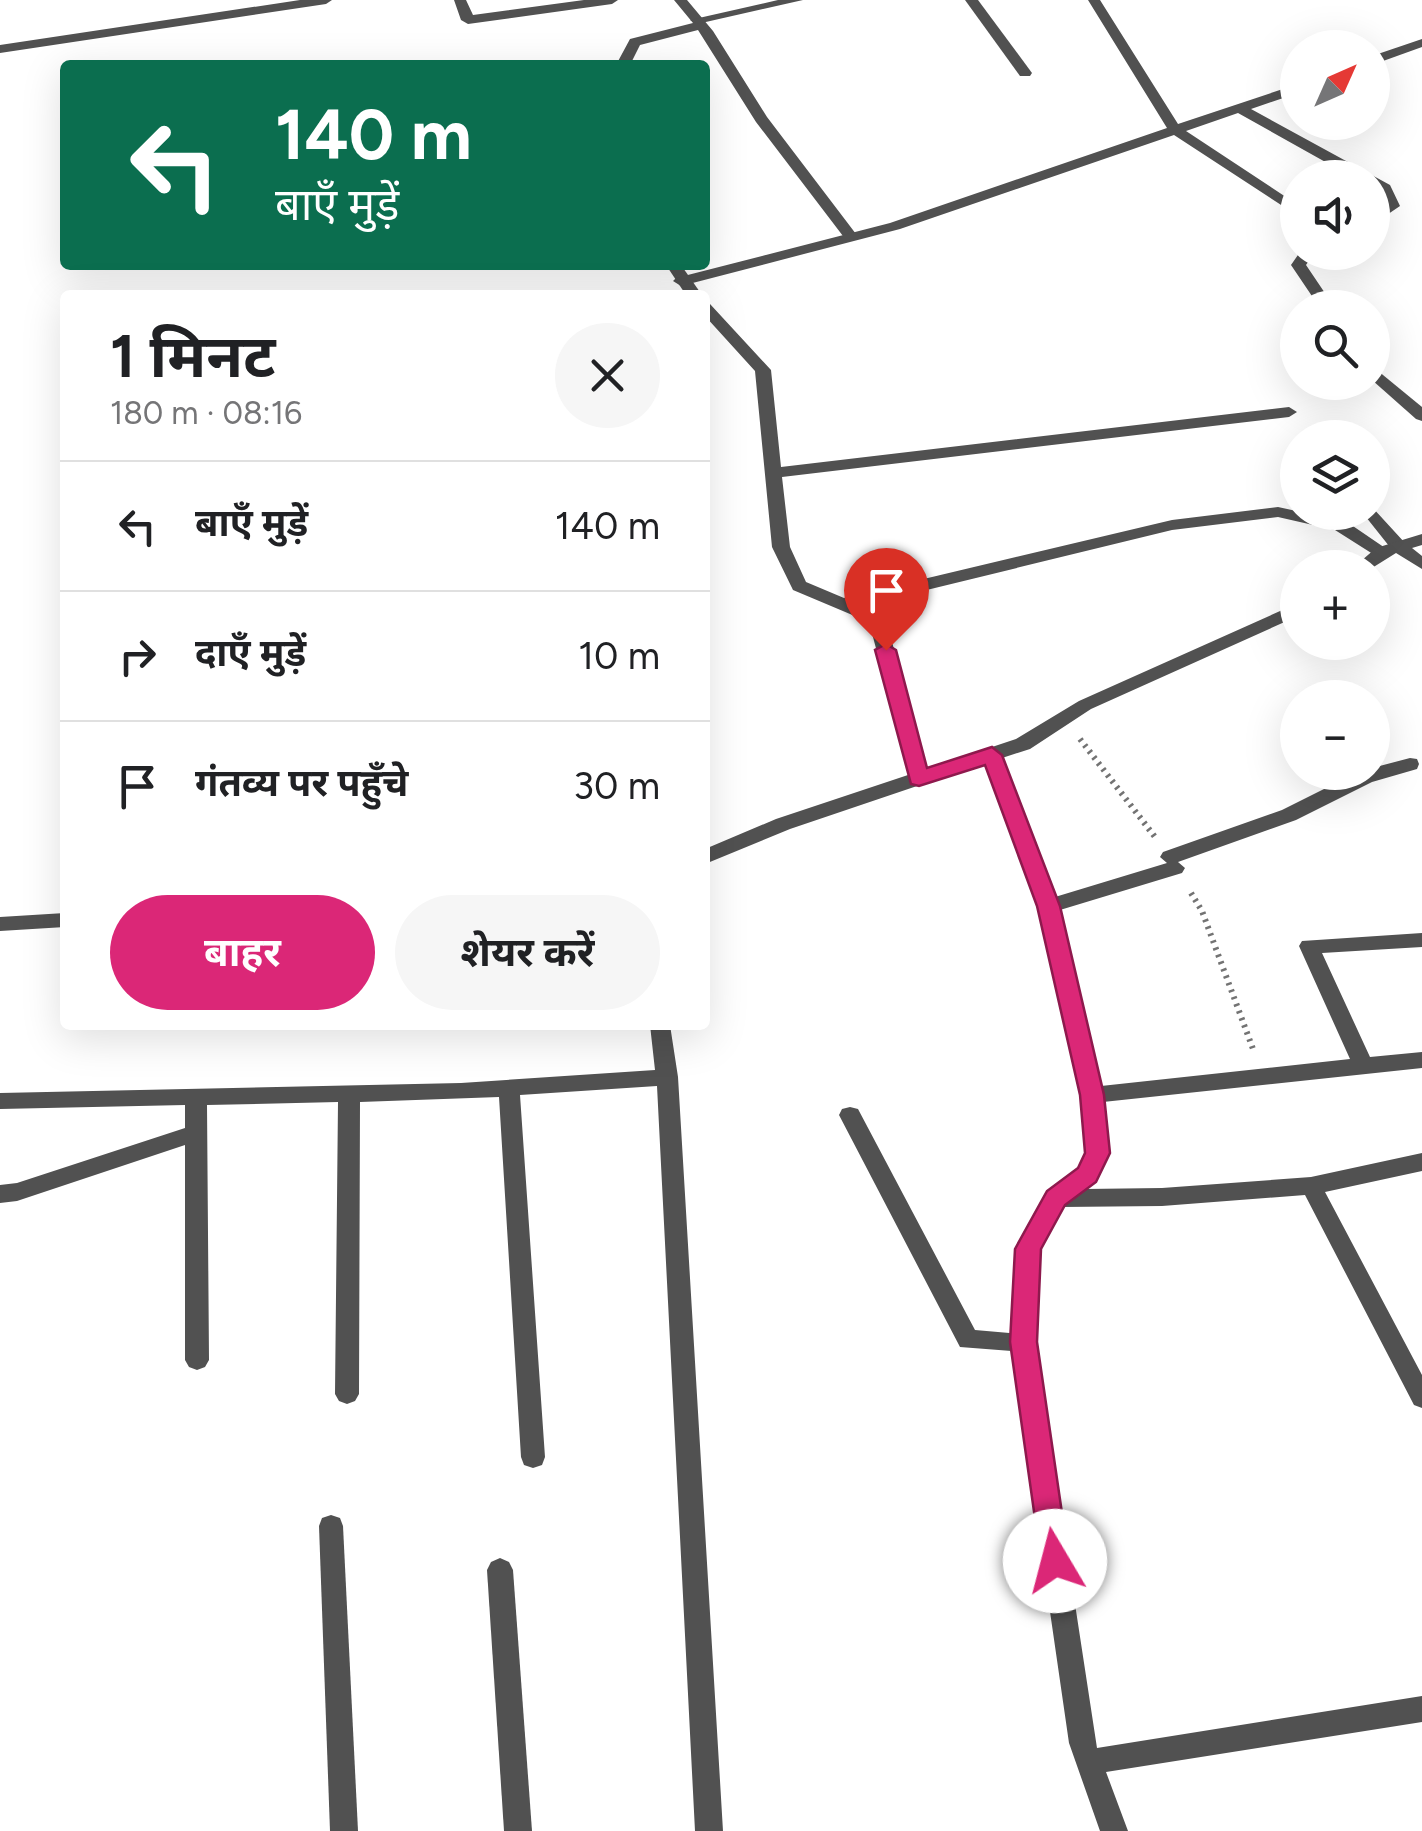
<!DOCTYPE html>
<html lang="hi">
<meta charset="utf-8">
<style>
body{margin:0;font-family:Figtree,"Noto Sans Devanagari",sans-serif;background:#f6f6f6;color:#202124;height:100vh;display:flex;flex-direction:column;font-size:38px;white-space:nowrap}
*{box-sizing:border-box;margin:0}
p{font-size:32px;color:#757577}
.icon{flex:none;width:55px;height:55px;fill:none;stroke:currentColor;stroke-width:2;stroke-linecap:round;stroke-linejoin:round}
.map{position:relative;flex:1;overflow:hidden}
.side{position:absolute;left:60px;top:290px;width:650px;height:740px;display:flex;flex-direction:column;background:#fff;border-radius:10px;box-shadow:0 10px 40px #0002}
.side>*{flex:none}
.hud{position:absolute;left:60px;top:60px;width:650px;height:210px;border-radius:10px;box-shadow:0 10px 40px #0002;background:#0b6e4f;color:#fff;overflow:hidden}
.needle{width:65px;rotate:45deg}
.controls{position:absolute;left:1280px;top:30px;display:grid;gap:20px}
.controls a{display:grid;place-items:center;width:110px;height:110px;border-radius:50%;background:#fff;box-shadow:0 10px 40px #0002;font-size:50px}
.pin{position:absolute;display:grid;place-items:center;width:85px;height:85px;color:#fff;margin:-102px -42px;border-radius:50% 50% 50% 0;rotate:-45deg;box-shadow:0 0 10px #0007}
.pin .icon{rotate:45deg}
.me{position:absolute;width:110px;margin:-55px;rotate:352deg;stroke-linejoin:round;filter:drop-shadow(0 0 8px #0008)}
.turn{display:flex;align-items:center;gap:35px;height:210px;padding:0 50px;font-size:45px}
.turn .icon{width:130px;height:130px;stroke-width:2.5}
.turn b{display:block;font-size:70px;line-height:85px}
.round{display:grid;place-items:center;flex:none;width:105px;height:105px;border-radius:52px;background:#f6f6f6}
.summary{display:flex;align-items:center;justify-content:space-between;height:170px;padding:0 50px}
h1{font-size:60px;font-weight:700;line-height:75px}
.cta{display:flex;gap:20px;margin-top:auto;padding:20px 50px}
.cta a{flex:1;height:115px;border-radius:60px;background:#db2777;color:#fff;font-size:40px;font-weight:700;line-height:115px;text-align:center}
.cta a+a{background:#f6f6f6;color:#202124}
ul{padding:0;list-style:none}
li{display:flex;align-items:center;gap:30px;height:130px;padding:0 50px;border-top:2px solid #e0e0e0}
li div{flex:1}
li b{display:block;font-size:38px}
li em{font-style:normal}
.map>svg:first-child{display:block}
</style>
<div class="map">
<svg width="1422" height="1831" viewBox="0 0 1422 1831">
<rect width="100%" height="100%" fill="#fff"/>
<g fill="none" stroke-linecap="round" stroke-linejoin="round">
<g stroke="#737373" stroke-width="6" stroke-dasharray="2.5 5" stroke-linecap="butt">
<path d="M 1080,739 L 1155,837"/>
<path d="M 1191,893 L 1202,911 L 1253,1049"/>
</g>
<g fill="#515151" fill-rule="evenodd">
<path d="M 454,0 L 466,0 L 473,15 L 584,0 L 618,0 L 612,4 L 468,24 L 461,20 Z"/>
<path d="M 674,0 L 687,0 L 713,31 L 767,117 L 856,234 L 856,240 L 846,240 L 756,122 L 698,30 L 640,45 L 630,65 L 616,65 L 630,39 L 693,23 Z"/>
<path d="M 666,265 L 681,265 L 702,295 L 686,295 Z"/>
<path d="M 705,302 L 710,304 L 771,370 L 781,467 L 1289,407 L 1297,412 L 1289,417 L 782,477 L 790,547 L 806,582 L 844,598 L 1172,520 L 1278,507 L 1347,522 L 1391,552 L 1388,556 L 1376,556 L 1335,530 L 1278,517 L 1172,530 L 861,606 L 886,619 L 928,779 L 919,786 L 912,784 L 869,622 L 793,590 L 772,547 L 755,371 L 705,316 Z"/>
<path d="M 1372,507 L 1405,543 L 1408,547 L 1405,551 L 1393,551 L 1362,512 L 1372,512 Z"/>
<path d="M 850,1107 L 858,1109 L 975,1330 L 1031,1335 L 1035,1342 L 1031,1349 L 1023,1352 L 960,1347 L 839,1115 L 842,1109 Z"/>
</g>
<g fill="#515151" fill-rule="evenodd">
<path d="M 300,0 L 332,0 L 326,4 L 0,53 L 0,45 Z"/>
<path d="M 778,0 L 803,0 L 697,24 L 690,20 Z"/>
<path d="M 965,0 L 978,0 L 1032,73 L 1030,76 L 1020,76 Z"/>
<path d="M 1088,0 L 1100,0 L 1178,124 L 1298,84 L 1298,93 L 1251,109 L 1390,185 L 1400,206 L 1372,225 L 1372,214 L 1385,205 L 1379,191 L 1372,187 L 1372,178 L 1354,178 L 1238,113 L 1186,131 L 1298,205 L 1298,216 L 1174,135 L 900,229 L 681,286 L 673,281 L 676,278 L 890,223 L 1167,128 Z"/>
<path d="M 1422,39 L 1422,47 L 1372,65 L 1372,56 Z"/>
<path d="M 1300,252 L 1315,252 L 1306,265 L 1335,308 L 1320,308 L 1291,265 Z"/>
<path d="M 1372,366 L 1422,407 L 1422,421 L 1416,419 L 1372,380 Z"/>
<path d="M 1422,534 L 1422,545 L 1412,548 L 1422,556 L 1422,569 L 1396,553 L 1372,568 L 1353,568 L 1376,548 Z"/>
<path d="M 1298,603 L 1298,616 L 1091,709 L 1030,749 L 1002,758 L 1055,897 L 1167,863 L 1160,857 L 1163,852 L 1282,810 L 1358,772 L 1372,772 L 1372,768 L 1410,758 L 1417,759 L 1419,764 L 1417,769 L 1372,782 L 1296,820 L 1178,862 L 1185,868 L 1182,873 L 1060,910 L 1101,1086 L 1350,1059 L 1299,946 L 1302,941 L 1422,933 L 1422,947 L 1322,953 L 1370,1057 L 1422,1052 L 1422,1068 L 1103,1102 C 1107,1135 1115,1166 1085,1189 L 1162,1188 L 1311,1177 L 1422,1153 L 1422,1171 L 1325,1192 L 1422,1375 L 1422,1408 L 1414,1405 L 1305,1195 L 1162,1206 L 1062,1207 L 1039,1250 L 1035,1342 L 1097,1748 L 1422,1696 L 1422,1722 L 1106,1772 L 1128,1831 L 1100,1831 L 1069,1743 L 1011,1342 L 1017,1249 L 1048,1192 L 1079,1169 L 1087,1153 L 1081,1095 L 1039,906 L 985,763 L 790,829 L 705,864 L 705,849 L 776,819 L 1016,739 L 1079,701 Z"/>
<path d="M 65,913 L 65,927 L 0,931 L 0,917 Z"/>
<path d="M 650,1025 L 670,1025 L 678,1077 L 723,1831 L 695,1831 L 657,1086 L 520,1095 L 545,1457 L 542,1465 L 533,1468 L 524,1465 L 521,1457 L 499,1097 L 360,1102 L 359,1394 L 355,1401 L 347,1404 L 339,1401 L 335,1394 L 338,1102 L 207,1105 L 209,1360 L 205,1367 L 197,1370 L 189,1367 L 185,1360 L 185,1145 L 17,1201 L 0,1203 L 0,1185 L 17,1183 L 185,1128 L 185,1105 L 0,1109 L 0,1093 L 461,1083 L 655,1070 Z"/>
<path d="M 331,1515 L 340,1518 L 343,1526 L 358,1831 L 330,1831 L 319,1526 L 322,1518 Z"/>
<path d="M 500,1558 L 509,1562 L 513,1570 L 532,1831 L 504,1831 L 487,1570 L 491,1562 Z"/>
</g>
</g>
<path fill="#db2777" stroke="#8e194d" stroke-width="2.5" d="M 886,644 L 896,650 L 927,768 L 992,747 L 1002,755 L 1060,906 L 1104,1095 L 1110,1153 L 1096,1182 L 1065,1205 L 1041,1249 L 1037,1342 L 1069,1561 L 1065,1570 L 1055,1574 L 1045,1570 L 1041,1561 L 1010,1342 L 1015,1249 L 1047,1191 L 1078,1168 L 1085,1153 L 1080,1095 L 1037,906 L 985,765 L 919,786 L 911,784 L 875,650 Z"/>
</svg>
<div class="controls">
<a><svg class="needle" viewBox="-14 -14 28 28"><path d="M0-13l5 13h-10z" fill="#e53935"/><path d="M0 13l5-13h-10z" fill="#757577"/></svg></a>
<a><svg class="icon" aria-label="sound" viewBox="0 0 24 24"><path d="M4 9h4l5-4v14l-5-4H4zM17 9q2 3 0 6"/></svg></a>
<a><svg class="icon" aria-label="search" viewBox="0 0 24 24"><circle cx="10" cy="10" r="6"/><path d="M15 15l6 6"/></svg></a>
<a><svg class="icon" aria-label="layers" viewBox="0 0 24 24"><path d="M12 4l9 5-9 5-9-5zM3 14l9 5 9-5"/></svg></a>
<a>+</a>
<a>−</a>
</div>
<div class="pin" style="left:886px;top:650px;background:#d93025"><svg class="icon" aria-label="arrive" viewBox="0 0 24 24"><path d="M6 21V4h12l-3 4 3 4H6"/></svg></div>
<svg class="me" style="left:1055px;top:1561px" viewBox="-20 -20 40 40"><circle r="19" fill="#fff"/><path d="M0-13L10 11 0 6-10 11z" fill="#db2777"/></svg>
<div class="hud">
<div class="turn"><svg class="icon" aria-label="left" viewBox="0 0 24 24"><path d="M17 20v-9H6M10 6l-5 5 5 5"/></svg><div><b>140 m</b>बाएँ मुड़ें</div></div>
</div>
<section class="side">
<div class="summary"><div><h1>1 मिनट</h1><p>180 m · 08:16</p></div><a class="round"><svg class="icon" aria-label="close" viewBox="0 0 24 24"><path d="M6 6l12 12M18 6L6 18"/></svg></a></div>
<ul>
<li><svg class="icon" aria-label="left" viewBox="0 0 24 24"><path d="M17 20v-9H6M10 6l-5 5 5 5"/></svg><div><b>बाएँ मुड़ें</b></div><em>140 m</em></li>
<li><svg class="icon" aria-label="right" viewBox="0 0 24 24"><path d="M7 20v-9h11M14 6l5 5-5 5"/></svg><div><b>दाएँ मुड़ें</b></div><em>10 m</em></li>
<li><svg class="icon" aria-label="arrive" viewBox="0 0 24 24"><path d="M6 21V4h12l-3 4 3 4H6"/></svg><div><b>गंतव्य पर पहुँचे</b></div><em>30 m</em></li>
</ul>
<div class="cta"><a>बाहर</a><a>शेयर करें</a></div>
</section>
</div>
